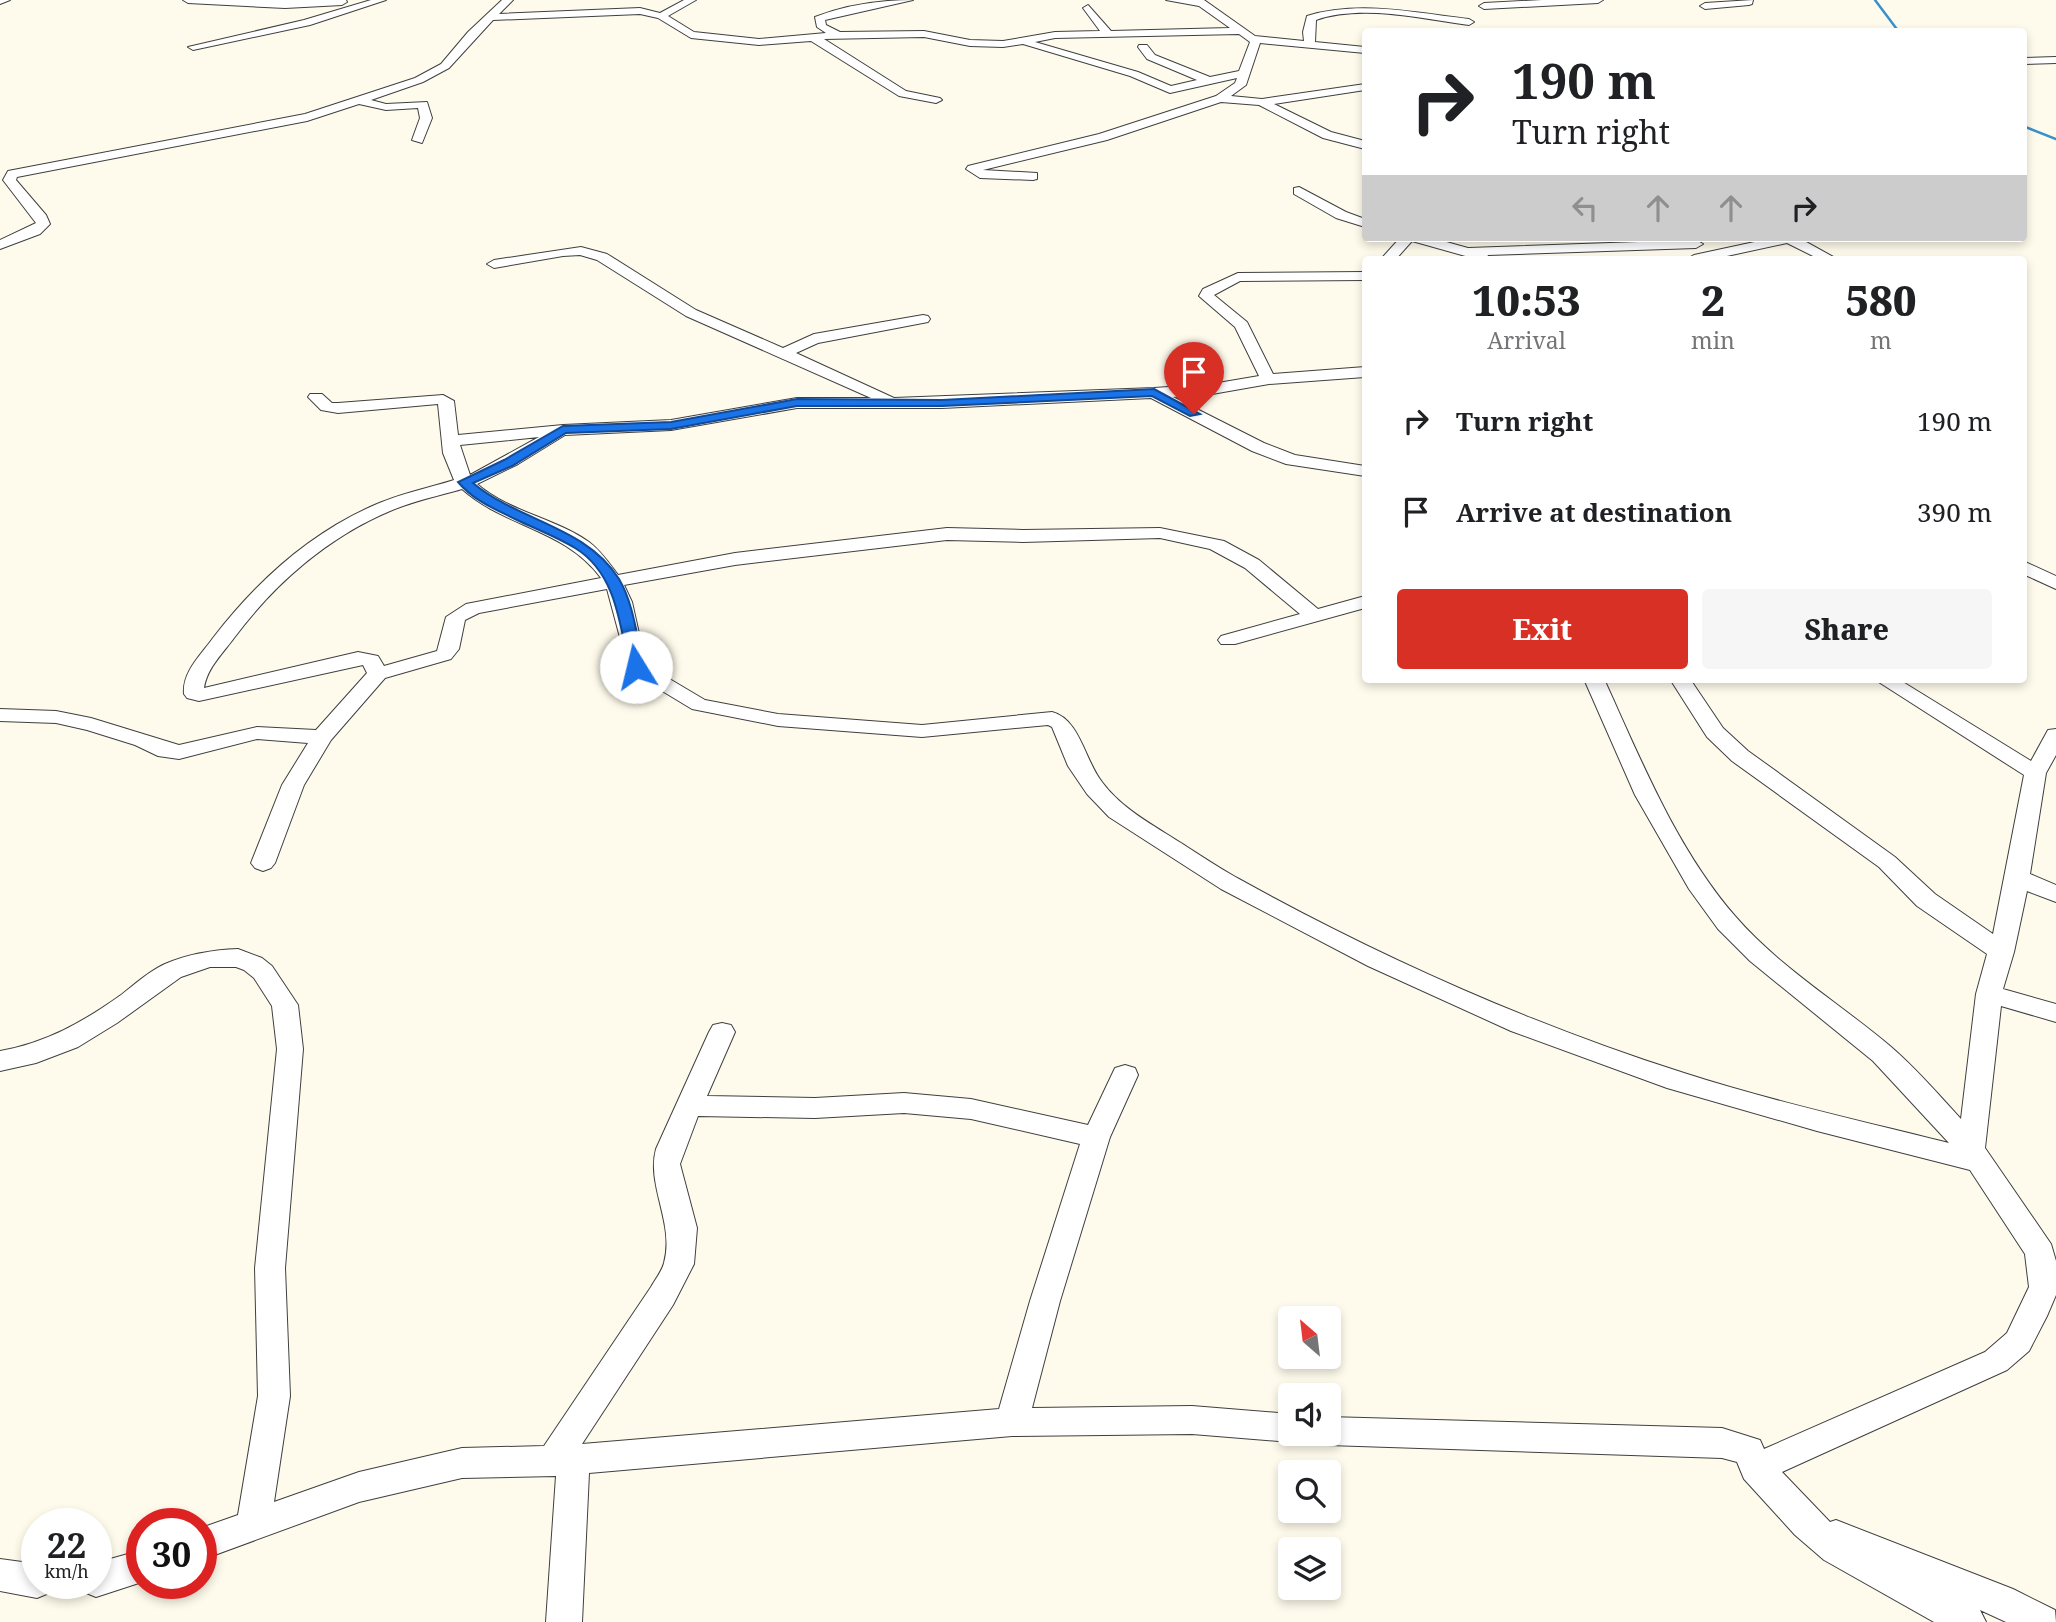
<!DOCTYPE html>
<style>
body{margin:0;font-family:"Noto Serif",serif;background:#f6f6f6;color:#202124;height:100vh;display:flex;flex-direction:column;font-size:26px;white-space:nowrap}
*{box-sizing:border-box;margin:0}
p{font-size:23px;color:#757577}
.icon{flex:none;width:38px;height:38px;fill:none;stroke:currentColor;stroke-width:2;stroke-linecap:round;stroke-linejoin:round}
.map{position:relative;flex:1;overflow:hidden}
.sheet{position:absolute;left:1362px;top:256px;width:665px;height:427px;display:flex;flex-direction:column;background:#fff;border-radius:7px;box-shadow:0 4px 10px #0003}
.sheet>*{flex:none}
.guide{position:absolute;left:1362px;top:28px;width:665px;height:214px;border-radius:7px;box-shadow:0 4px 10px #0003;background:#fff;color:#202124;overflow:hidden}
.needle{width:46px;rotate:332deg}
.fabs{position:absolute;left:1278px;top:1306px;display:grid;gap:14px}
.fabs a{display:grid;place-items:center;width:63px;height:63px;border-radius:7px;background:#fff;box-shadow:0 4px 10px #0003;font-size:35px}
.speed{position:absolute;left:21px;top:1508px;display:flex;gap:14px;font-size:35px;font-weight:700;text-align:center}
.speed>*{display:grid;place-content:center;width:91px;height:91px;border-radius:50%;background:#fff;box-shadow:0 4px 10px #0003;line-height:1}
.speed small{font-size:18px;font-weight:400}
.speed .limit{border:10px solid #d22;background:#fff;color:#111}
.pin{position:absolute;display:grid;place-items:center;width:60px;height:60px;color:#fff;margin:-72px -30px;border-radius:50% 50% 50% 0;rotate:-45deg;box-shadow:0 0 7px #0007}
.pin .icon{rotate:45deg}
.me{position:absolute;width:77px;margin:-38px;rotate:351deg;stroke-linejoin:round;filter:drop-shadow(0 0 5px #0008)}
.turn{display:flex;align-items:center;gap:24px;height:147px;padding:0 35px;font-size:32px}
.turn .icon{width:91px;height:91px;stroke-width:2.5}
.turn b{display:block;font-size:49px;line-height:60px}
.lanes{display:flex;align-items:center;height:66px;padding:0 35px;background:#0003;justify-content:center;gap:35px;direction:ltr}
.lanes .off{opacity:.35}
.eta{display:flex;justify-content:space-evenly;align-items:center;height:119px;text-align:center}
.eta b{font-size:42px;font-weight:800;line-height:49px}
.button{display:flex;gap:14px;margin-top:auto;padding:14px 35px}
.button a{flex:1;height:80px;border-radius:7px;background:#d93025;color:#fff;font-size:28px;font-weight:800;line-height:80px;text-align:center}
.button a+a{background:#f6f6f6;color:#202124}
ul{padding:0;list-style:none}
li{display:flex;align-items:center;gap:21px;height:91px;padding:0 35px}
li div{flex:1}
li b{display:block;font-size:26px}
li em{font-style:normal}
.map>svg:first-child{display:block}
</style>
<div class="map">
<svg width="2056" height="1622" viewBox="0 0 2056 1622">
<rect width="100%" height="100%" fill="#fffbec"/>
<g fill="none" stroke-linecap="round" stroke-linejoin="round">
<g stroke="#3791cd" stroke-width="2.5">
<path d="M 1875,0 L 1899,32"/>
<path d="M 2023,126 L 2056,139"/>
</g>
<g stroke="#3f3f3f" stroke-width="2">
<g id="street">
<path d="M 0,0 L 10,0 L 0,4 Z"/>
<path d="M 183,0 L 346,0 L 347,2 L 342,5 L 285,8 L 188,3 Z"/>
<path d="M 371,0 L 386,0 L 310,25 L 193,50 L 188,47 L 304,20 Z"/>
<path d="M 502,0 L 513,0 L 499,14 L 640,8 L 660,13 L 684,0 L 696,0 L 668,16 L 694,32 L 759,39 L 826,33 L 817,27 L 815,17 C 846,5 880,0 913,0 L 825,20 L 826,25 L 840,32 L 924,31 L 970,40 L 1003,41 L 1055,32 L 1100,31 L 1083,8 L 1088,5 L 1111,31 L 1230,28 L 1199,6 L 1166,0 L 1204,0 L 1255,36 L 1304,41 L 1303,32 L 1307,16 C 1359,0 1416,13 1469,19 L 1474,22 L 1469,25 C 1421,19 1363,4 1316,20 L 1315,42 L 1365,47 L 1365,53 L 1260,43 L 1246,85 L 1231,96 L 1262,99 L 1365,84 L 1365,90 L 1274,104 L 1331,132 L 1365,141 L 1365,149 L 1323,138 L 1259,105 L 1221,102 L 1107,140 L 983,170 L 1037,173 L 1037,179 L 1033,180 L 980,178 L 966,169 L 968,166 L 1099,134 L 1216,96 L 1235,83 L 1237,78 L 1170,93 L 1130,76 L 1023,44 L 1003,47 L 970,46 L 924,37 L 824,39 L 906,91 L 940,98 L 942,100 L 936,103 L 899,96 L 811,41 L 759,45 L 691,38 L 658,18 L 640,14 L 493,20 L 449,68 L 423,82 L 371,100 L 386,104 L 427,102 L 432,118 L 422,143 L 412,140 L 420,118 L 418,108 L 386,110 L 359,104 L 307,121 L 17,177 L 16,180 L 46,215 L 50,224 L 40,234 L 0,249 L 0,240 L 36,223 L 3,180 L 8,171 L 305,114 L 415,78 L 441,64 L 468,32 ZM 1239,34 L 1250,42 L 1239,71 L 1210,77 L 1155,55 L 1147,45 L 1139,45 L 1138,47 L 1147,59 L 1197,80 L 1171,86 L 1138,72 L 1035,42 L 1055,38 Z"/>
<path d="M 1542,0 L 1603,0 L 1598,3 L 1484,9 L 1479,6 L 1484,3 Z"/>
<path d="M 1753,0 L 1752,4 L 1749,5 L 1705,9 L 1700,6 L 1705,3 Z"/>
<path d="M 2056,57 L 2056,63 L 2023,64 L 2023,58 Z"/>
<path d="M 1299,187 L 1346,212 L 1365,219 L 1365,227 L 1336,218 L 1294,194 L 1294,188 Z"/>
<path d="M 1400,238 L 1432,238 L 1468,248 L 1696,240 L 1703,244 L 1696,248 L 1488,255 L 1486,259 L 1476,259 L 1412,241 L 1396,259 L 1381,259 Z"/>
<path d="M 1773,238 L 1799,238 L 1837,259 L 1819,259 L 1787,243 L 1713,259 L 1687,259 L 1694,255 Z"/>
<path d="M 581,247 L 607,254 L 696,310 L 783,348 L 814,334 L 923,315 L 928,316 L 930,319 L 928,322 L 818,343 L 796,353 L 894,398 L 1154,388 L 1212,384 L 1259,376 L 1235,327 L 1199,296 L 1203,289 L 1238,273 L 1365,272 L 1365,280 L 1240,281 L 1214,295 L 1247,322 L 1273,374 L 1365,367 L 1365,377 L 1269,384 L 1212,394 L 1173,397 L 1264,443 L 1295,455 L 1365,466 L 1365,476 L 1286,464 L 1252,451 L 1151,398 L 942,408 L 797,408 L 671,430 L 565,435 L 518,464 L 477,484 C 509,512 555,518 589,542 C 601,551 609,563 618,575 L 735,553 L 947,528 L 1023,530 L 1160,528 L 1224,541 L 1259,560 L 1318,609 L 1365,596 L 1365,608 L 1235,644 L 1221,644 L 1218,640 L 1221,636 L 1300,614 L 1245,568 L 1210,549 L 1160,538 L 1023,542 L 947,540 L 735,565 L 624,585 L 632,602 L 646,665 L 705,700 L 778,714 L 922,725 L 1052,712 C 1080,719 1085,761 1102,782 C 1122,809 1153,825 1181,843 C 1200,855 1219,868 1239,879 C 1380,957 1530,1024 1684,1073 C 1771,1101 1861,1121 1949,1143 L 1873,1061 L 1750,961 L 1718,929 L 1689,889 L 1635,795 L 1584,679 L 1604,679 C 1641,760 1676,848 1735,916 C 1779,967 1839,1003 1890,1046 C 1916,1068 1938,1094 1961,1119 L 1976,994 L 1987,954 L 1917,906 L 1879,867 L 1732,761 L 1707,737 L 1670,679 L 1690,679 L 1723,728 L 1748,751 L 1895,857 L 1935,894 L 1993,934 L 2024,775 L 1874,679 L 1898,679 L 2031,761 L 2048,730 L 2056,729 L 2056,755 L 2046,773 L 2030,874 L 2056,885 L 2056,902 L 2027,891 L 2014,952 L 2003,989 L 2056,1004 L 2056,1022 L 2001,1006 L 1985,1148 L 2051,1244 L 2056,1261 L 2056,1295 L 2047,1316 L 2029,1351 L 2007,1370 L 1782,1472 L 1830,1522 L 1836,1520 L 2013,1589 L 2055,1610 L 2056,1622 L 2006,1622 L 1980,1610 L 1986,1622 L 1934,1622 L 1824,1560 L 1795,1535 L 1744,1479 L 1737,1462 L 1722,1458 L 1328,1445 L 1316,1441 L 1313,1433 L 1328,1433 L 1328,1417 L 1722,1428 L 1760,1440 L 1764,1449 L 1985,1352 L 2007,1333 L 2029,1287 L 2025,1254 L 1970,1170 L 1817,1131 L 1667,1088 L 1511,1031 L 1368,966 L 1221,889 L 1109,817 L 1087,794 L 1068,766 L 1052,727 L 1048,725 L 922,737 L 778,726 L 692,709 L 629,671 L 607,589 L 479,613 L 465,620 L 459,649 L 451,659 L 385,678 L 331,740 L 304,785 L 275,863 L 271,868 L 263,871 L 255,868 L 251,863 L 282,785 L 308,743 L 257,739 L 179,759 L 158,756 L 135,745 L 87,730 L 56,723 L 0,721 L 0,709 L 56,711 L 91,718 L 179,745 L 257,727 L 316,730 L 367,673 L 363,665 L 199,701 L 187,698 L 184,694 C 182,672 201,655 213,638 C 256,582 311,532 377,504 C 402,493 429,488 454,480 L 443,453 L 438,404 L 338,413 L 321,410 L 308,397 L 310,394 L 322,394 L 332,403 L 338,403 L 443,395 L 454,401 L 458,435 L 563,425 L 671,420 L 797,398 L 871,398 L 686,316 L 597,260 L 580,255 L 563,256 L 494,268 L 487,264 L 494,260 ZM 539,437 L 470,475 L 460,445 ZM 462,489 C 506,528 565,529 601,578 L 466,604 L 446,617 L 437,651 L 384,666 L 378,656 L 358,652 L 204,688 C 207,668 223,653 234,638 C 274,584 328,537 390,511 C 413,501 438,496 462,489 Z"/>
<path d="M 2023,561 L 2056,576 L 2056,589 L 2023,574 Z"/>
<path d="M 238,949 L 262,958 L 272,966 L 298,1005 L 303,1049 L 285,1268 L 290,1396 L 274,1502 L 359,1472 L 462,1448 L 544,1446 L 651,1287 C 655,1280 662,1271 664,1263 C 675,1223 646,1186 656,1149 L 709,1032 L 713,1025 L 722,1023 L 731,1025 L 735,1032 L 707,1096 L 815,1098 L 904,1093 L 971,1099 L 1088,1125 L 1115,1068 L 1125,1065 L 1135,1068 L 1138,1075 L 1110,1137 L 1060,1301 L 1032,1408 L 1192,1406 L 1290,1414 L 1290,1433 L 1304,1433 L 1302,1438 L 1290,1442 L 1192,1434 L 1012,1436 L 589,1473 L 582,1622 L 546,1622 L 556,1476 L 462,1478 L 359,1502 L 201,1560 L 201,1528 L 238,1515 L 258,1396 L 255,1268 L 277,1049 L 272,1006 L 254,978 L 244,970 L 236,967 L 210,967 L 181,977 L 117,1023 L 78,1047 L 36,1063 L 0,1071 L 0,1051 C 46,1043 83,1022 121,995 C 134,985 149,971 165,964 C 188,954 213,950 238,949 ZM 904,1113 L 971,1119 L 1080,1144 L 1030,1301 L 999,1409 L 582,1444 L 673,1305 L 694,1264 L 697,1228 L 680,1164 L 698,1116 L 815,1118 Z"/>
<path d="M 142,1550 L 142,1582 L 96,1597 L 84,1592 L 80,1584 L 96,1584 L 96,1563 Z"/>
<path d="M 0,1559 L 37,1564 L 37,1584 L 53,1584 L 49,1593 L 37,1598 L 0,1591 Z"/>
</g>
</g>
<use href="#street" fill="#fff" fill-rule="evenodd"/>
</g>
<path fill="#1a73e8" stroke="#114b97" stroke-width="2" d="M 1154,389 L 1200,414 L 1190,416 L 1152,396 L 942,406 L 797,406 L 671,429 L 566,433 L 512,466 L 473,483 C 518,521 586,526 619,579 C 634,604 637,639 644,667 L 636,671 L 629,667 C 620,624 616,573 575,548 C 557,537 536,529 517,520 C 495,509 474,501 458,482 L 504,460 L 563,426 L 671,422 L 797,399 L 942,400 Z"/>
</svg>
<div class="fabs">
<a><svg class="needle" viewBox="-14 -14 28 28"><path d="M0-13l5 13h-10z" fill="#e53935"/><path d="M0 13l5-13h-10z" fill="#757577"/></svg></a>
<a><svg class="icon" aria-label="sound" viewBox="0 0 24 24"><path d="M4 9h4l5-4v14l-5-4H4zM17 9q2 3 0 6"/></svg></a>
<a><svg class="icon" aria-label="search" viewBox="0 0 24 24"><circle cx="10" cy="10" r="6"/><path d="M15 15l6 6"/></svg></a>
<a><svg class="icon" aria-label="layers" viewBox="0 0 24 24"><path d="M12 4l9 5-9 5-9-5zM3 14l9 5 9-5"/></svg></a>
</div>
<div class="speed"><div>22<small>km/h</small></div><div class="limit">30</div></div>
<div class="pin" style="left:1194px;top:414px;background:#d93025"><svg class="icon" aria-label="arrive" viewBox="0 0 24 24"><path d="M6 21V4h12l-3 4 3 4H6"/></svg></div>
<svg class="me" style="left:636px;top:667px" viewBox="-20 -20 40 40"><circle r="19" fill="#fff"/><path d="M0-13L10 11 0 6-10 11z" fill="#1a73e8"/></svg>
<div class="guide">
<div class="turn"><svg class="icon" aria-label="right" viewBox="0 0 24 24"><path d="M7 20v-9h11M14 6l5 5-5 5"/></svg><div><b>190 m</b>Turn right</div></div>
<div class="lanes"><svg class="icon off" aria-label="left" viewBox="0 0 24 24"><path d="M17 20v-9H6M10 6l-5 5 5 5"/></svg><svg class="icon off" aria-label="ahead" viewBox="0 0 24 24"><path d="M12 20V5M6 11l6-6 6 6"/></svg><svg class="icon off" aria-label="ahead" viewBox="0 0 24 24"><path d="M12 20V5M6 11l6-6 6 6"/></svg><svg class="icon" aria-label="right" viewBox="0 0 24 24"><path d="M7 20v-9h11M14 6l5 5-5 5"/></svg></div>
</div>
<section class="sheet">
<div class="eta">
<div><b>10:53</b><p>Arrival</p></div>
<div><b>2</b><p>min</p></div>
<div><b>580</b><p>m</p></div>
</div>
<ul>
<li><svg class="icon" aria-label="right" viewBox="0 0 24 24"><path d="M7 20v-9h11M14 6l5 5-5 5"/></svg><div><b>Turn right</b></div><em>190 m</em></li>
<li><svg class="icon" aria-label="arrive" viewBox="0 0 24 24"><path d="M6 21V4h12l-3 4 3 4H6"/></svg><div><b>Arrive at destination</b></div><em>390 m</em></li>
</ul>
<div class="button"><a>Exit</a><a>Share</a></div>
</section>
</div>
